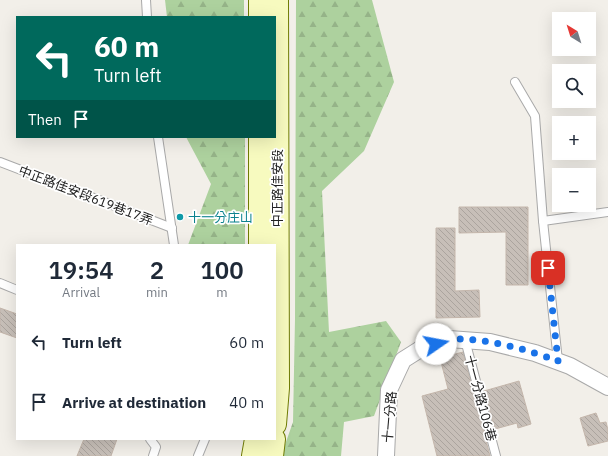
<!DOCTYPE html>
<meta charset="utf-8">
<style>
body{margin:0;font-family:"IBM Plex Sans","Noto Sans TC",sans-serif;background:#f2f2f3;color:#1f2937;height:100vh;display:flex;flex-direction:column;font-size:15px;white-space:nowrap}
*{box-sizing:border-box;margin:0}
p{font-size:13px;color:#747a83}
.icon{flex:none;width:22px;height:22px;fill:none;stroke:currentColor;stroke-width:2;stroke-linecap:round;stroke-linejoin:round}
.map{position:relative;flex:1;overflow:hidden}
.sheet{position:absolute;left:16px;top:244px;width:260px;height:196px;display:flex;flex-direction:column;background:#fff;border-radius:0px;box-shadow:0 4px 16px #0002}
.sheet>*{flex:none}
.banner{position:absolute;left:16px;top:16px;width:260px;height:122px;border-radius:0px;box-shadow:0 4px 16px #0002;background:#00695c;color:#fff;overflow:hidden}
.needle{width:26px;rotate:322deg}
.controls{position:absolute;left:552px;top:12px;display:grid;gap:8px}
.controls a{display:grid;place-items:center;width:44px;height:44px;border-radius:0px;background:#fff;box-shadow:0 4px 16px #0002;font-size:20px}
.pin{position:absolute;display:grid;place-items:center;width:34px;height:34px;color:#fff;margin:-17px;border-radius:8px;box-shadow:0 2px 6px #0006}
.me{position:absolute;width:44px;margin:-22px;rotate:78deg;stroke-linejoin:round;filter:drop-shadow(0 0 3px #0008)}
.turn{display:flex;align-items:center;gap:14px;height:84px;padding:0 12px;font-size:18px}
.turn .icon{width:52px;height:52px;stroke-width:2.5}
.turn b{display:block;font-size:28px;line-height:34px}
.then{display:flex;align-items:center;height:38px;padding:0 12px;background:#0003;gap:8px;font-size:15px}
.eta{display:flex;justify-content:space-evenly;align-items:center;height:68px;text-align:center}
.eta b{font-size:24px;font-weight:600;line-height:28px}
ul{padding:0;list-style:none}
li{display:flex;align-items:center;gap:12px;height:60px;padding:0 12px}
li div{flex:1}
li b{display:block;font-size:15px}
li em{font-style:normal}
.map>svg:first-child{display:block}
</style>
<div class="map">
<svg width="608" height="456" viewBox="0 0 608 456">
<defs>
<pattern id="forest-firs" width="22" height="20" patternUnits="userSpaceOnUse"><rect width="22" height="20" fill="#add19e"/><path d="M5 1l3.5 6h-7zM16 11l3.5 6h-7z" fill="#95b388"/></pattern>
<pattern id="building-back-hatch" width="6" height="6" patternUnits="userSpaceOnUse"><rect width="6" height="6" fill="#c7bfb8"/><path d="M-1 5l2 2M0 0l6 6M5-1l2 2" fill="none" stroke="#aba49e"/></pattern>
</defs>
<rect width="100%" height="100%" fill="#f2efe9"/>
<g fill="url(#forest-firs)">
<path d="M 165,0 L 244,0 L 244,17 L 167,17 Z"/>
<path d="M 296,0 L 372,0 L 394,82 L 364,151 L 322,191 L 329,332 L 386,321 L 401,342 L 374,416 L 344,422 L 341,456 L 281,456 L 293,422 L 295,319 Z"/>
<path d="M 186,137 L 245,137 L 245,245 L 188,245 L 211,184 Z"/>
</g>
<g fill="url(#building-back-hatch)" stroke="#c4b6ab">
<path d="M 459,207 L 528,207 L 528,285 L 506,285 L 506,232 L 459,233 Z"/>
<path d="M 436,228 L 455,228 L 455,291 L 479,290 L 480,317 L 436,318 Z"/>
<path d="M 0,308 L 17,314 L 17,338 L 0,332 Z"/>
<path d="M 463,352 L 490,456 L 437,456 L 422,396 L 448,389 L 440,358 Z"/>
<path d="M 519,381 L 531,424 L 518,428 L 517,423 L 495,429 L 484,391 Z"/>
<path d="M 596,413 L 600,423 L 606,422 L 608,430 L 608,441 L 588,446 L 580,418 Z"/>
<path d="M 84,439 L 117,439 L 111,456 L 77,456 Z"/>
</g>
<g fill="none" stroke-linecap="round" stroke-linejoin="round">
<g stroke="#a9a9a9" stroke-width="10">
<g id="lane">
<path d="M 146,0 L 147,17"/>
<path d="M 515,82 L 535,116 L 543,221 L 558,361"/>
<path d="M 158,137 L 174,245"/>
<path d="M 0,162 L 172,228"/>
<path d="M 543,221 L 608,212"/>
<path d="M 0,283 L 17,290"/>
<path d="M 465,340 L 496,456"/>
<path d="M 150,439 L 156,447 L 153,456"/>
<path d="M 198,456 L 205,439"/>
</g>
</g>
<g stroke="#a9a9a9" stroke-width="18">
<path id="street" d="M 386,456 L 389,390 L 403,360 L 422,348 L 449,339 L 490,342 L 535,353 L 570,366 L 608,387"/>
</g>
<g stroke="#707d05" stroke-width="24">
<g id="secondary">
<path d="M 260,17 L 260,0"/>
<path d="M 260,245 L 260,137"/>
<path d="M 275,424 L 278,388 L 277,0"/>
<path d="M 253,456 L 256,439"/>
<path d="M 272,456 L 274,439"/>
</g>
</g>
<use href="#lane" stroke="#fff" stroke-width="8"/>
<use href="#street" stroke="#fff" stroke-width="16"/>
<use href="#secondary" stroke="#f7fabf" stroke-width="22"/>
</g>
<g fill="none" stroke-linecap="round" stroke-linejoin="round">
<path stroke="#1a73e8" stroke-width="7" stroke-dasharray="0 12.6" d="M 436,344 C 440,342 446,339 450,339 C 486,338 526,349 558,361 L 548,268"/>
</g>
<circle fill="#0f9aa8" stroke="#fff" stroke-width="1.5" cx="180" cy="217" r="4"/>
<g text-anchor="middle" stroke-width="3.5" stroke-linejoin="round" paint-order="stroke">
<g font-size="13" fill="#222" stroke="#fff">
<text transform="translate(277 188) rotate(-90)" y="5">中正路佳安段</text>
<text transform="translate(86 195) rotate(21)" y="5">中正路佳安段619巷17弄</text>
<text transform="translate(481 398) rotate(75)" y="5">十一分路106巷</text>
<text transform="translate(389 417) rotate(-85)" y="5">十一分路</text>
</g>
<g font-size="13" fill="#0d838f" stroke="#fff" text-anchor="start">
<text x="188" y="222">十一分庄山</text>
</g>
</g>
</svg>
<div class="controls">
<a><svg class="needle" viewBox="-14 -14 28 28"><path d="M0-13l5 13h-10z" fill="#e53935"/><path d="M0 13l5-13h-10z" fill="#747a83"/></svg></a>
<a><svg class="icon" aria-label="search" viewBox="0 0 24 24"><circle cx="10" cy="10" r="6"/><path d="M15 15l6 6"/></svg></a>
<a>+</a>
<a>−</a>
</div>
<div class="pin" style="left:548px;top:268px;background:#d93025"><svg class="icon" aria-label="arrive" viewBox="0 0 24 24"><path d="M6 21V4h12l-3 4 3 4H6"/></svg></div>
<svg class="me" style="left:436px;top:344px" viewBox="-20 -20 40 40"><circle r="19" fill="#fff"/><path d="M0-13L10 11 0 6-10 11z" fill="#1a73e8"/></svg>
<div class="banner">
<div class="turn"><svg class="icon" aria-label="left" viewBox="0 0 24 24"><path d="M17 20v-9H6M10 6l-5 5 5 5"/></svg><div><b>60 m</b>Turn left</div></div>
<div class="then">Then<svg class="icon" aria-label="arrive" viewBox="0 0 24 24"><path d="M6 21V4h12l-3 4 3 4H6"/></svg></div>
</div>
<section class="sheet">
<div class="eta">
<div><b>19:54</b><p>Arrival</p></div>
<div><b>2</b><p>min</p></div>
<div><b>100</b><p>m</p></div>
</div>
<ul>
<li><svg class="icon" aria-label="left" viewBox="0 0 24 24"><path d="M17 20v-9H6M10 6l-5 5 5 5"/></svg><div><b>Turn left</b></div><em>60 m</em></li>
<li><svg class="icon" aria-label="arrive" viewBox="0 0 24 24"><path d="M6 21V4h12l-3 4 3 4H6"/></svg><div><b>Arrive at destination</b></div><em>40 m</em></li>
</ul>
</section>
</div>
